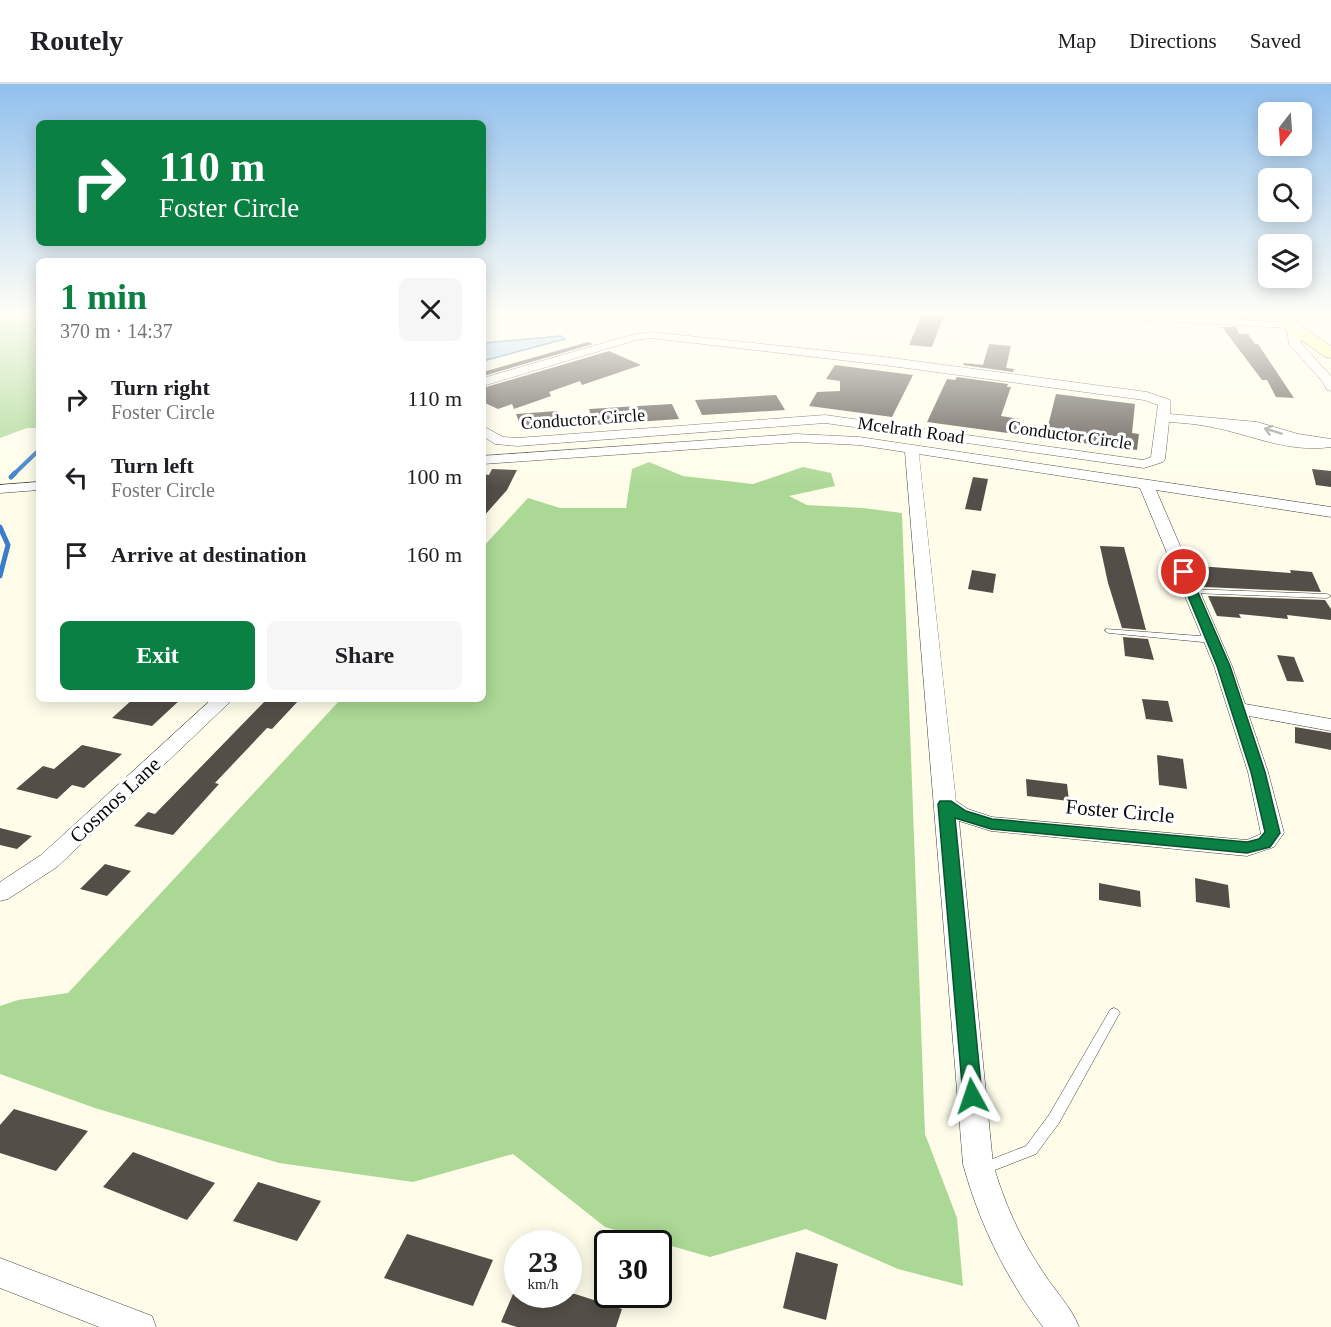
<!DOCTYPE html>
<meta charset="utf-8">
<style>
body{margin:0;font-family:Georgia,serif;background:#f6f6f6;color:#202124;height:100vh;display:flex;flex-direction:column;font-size:22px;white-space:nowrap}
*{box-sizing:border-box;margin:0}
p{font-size:20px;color:#757577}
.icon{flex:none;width:33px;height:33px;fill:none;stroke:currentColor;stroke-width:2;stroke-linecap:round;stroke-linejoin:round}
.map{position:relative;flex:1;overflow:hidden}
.side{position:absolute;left:36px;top:174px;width:450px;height:444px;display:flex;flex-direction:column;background:#fff;border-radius:9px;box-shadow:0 3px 15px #0003}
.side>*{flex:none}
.hud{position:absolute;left:36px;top:36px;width:450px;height:126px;border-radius:9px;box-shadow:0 3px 15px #0003;background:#0b8043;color:#fff;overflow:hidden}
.needle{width:39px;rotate:197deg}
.controls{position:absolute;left:1258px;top:18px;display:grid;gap:12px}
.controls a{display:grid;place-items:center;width:54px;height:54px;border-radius:9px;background:#fff;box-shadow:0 3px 15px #0003;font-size:30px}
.speed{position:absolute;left:504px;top:1146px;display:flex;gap:12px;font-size:30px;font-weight:700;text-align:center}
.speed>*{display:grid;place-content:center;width:78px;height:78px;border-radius:50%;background:#fff;box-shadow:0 3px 15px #0003;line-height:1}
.speed small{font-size:15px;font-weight:400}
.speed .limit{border:3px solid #111;border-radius:9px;background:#fff;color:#111}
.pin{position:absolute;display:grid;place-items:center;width:51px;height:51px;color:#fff;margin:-26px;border:3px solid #fff;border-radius:50%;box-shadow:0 2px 6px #0007}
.me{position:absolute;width:66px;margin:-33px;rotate:355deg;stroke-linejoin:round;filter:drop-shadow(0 0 4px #0008)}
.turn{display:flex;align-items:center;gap:21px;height:126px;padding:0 24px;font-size:27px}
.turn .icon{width:78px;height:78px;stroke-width:2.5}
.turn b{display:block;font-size:42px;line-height:51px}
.round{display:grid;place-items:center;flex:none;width:63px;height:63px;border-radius:9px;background:#f6f6f6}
.headline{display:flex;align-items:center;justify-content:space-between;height:102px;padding:0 24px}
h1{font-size:36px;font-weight:700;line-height:45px;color:#0b8043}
.button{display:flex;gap:12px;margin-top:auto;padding:12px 24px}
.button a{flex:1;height:69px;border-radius:9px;background:#0b8043;color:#fff;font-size:24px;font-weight:700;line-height:69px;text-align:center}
.button a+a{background:#f6f6f6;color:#202124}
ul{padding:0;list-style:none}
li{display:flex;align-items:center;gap:18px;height:78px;padding:0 24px}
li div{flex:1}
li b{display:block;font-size:22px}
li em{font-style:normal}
header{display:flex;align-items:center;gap:36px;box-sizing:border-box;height:84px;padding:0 30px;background:#fff;border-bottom:2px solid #e0e0e0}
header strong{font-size:28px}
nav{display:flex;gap:33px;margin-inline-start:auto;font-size:21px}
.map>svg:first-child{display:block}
</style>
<header>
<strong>Routely</strong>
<nav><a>Map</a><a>Directions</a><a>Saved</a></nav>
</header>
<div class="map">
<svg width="1331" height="1243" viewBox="0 0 1331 1243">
<rect width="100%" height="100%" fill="#fffdea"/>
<g fill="#abd894">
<path d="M 0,229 L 39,229 L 39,344 L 27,344 L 0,354 Z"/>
<path d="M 649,378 L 683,392 L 753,400 L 803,383 L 831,389 L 835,402 L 789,412 L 807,421 L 863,424 L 902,429 L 925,1050 L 957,1134 L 963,1202 L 898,1185 L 806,1145 L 710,1173 L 605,1143 L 513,1070 L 413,1098 L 279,1079 L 95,1024 L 0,990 L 0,922 L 18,916 L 68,909 L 341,615 L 483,615 L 483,463 L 528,414 L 560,424 L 626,424 L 632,385 Z"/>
</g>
<path fill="#b0d3f5" stroke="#387ecb" stroke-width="1.5" d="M 561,252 L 565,255 L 483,277 L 483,259 Z"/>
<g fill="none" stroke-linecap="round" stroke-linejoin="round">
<path stroke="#387ecb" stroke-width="4" d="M 13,391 L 39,366"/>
<g stroke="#387ecb" stroke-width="5">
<path d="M 11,393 L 15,389"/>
<path d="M 0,443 L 8,461 L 0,492"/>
</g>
</g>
<g fill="#544e48">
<path d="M 922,230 L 944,231 L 932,263 L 909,261 Z"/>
<path d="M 1222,243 L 1236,243 L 1239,250 L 1248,250 L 1255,260 L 1258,260 L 1294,314 L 1276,313 L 1267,296 L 1262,296 Z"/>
<path d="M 588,258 L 593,260 L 483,292 L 483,288 Z"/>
<path d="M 989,260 L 1011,262 L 1006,284 L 1014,285 L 1013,288 L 963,281 L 964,279 L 983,281 Z"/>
<path d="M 609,267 L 641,281 L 582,301 L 580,297 L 549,308 L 551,312 L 514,325 L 512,320 L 498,325 L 483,318 L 483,304 Z"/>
<path d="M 835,281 L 913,291 L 892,333 L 809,322 L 817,308 L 840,307 L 840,297 L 826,295 Z"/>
<path d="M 957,293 L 1008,300 L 1007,303 L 1011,303 L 1001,332 L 1020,335 L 1015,350 L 927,338 L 947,295 L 955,296 Z"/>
<path d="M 1056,310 L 1135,320 L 1132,349 L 1139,350 L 1137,366 L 1045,354 Z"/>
<path d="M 776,311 L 785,326 L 702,331 L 695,316 Z"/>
<path d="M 672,320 L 679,335 L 594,341 L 589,325 Z"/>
<path d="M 557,327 L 564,342 L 522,346 L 516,330 Z"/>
<path d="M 492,385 L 517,386 L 507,406 L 483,433 L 483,390 L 489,391 Z"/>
<path d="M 1312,385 L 1331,387 L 1331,403 L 1316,401 Z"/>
<path d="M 973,393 L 988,395 L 981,427 L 965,425 Z"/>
<path d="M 1100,462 L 1124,463 L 1146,546 L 1122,544 L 1108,499 Z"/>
<path d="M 1198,482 L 1291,489 L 1290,486 L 1312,488 L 1321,508 L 1204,503 Z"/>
<path d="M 972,486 L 996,490 L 993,509 L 968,505 Z"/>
<path d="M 1208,512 L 1325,516 L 1331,525 L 1331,536 L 1287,531 L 1288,535 L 1239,530 L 1241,534 L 1217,532 Z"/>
<path d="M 1123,553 L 1148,555 L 1154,576 L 1125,572 Z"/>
<path d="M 1277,571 L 1294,573 L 1304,598 L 1287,597 Z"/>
<path d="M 133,615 L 181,615 L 152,642 L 112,634 Z"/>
<path d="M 267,615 L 300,615 L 272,645 L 267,644 L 215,699 L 219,700 L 173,751 L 134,742 L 148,728 L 155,730 Z"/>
<path d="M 1142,615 L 1168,617 L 1173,638 L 1146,635 Z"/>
<path d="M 1295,643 L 1331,649 L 1331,666 L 1295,659 Z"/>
<path d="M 82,661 L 122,670 L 84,704 L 72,701 L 57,715 L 16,705 L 43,682 L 54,685 Z"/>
<path d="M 1157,671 L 1183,675 L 1187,705 L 1159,701 Z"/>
<path d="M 1026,695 L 1067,700 L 1069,717 L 1027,712 Z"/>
<path d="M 0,744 L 32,752 L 17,765 L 0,761 Z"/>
<path d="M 105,780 L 131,787 L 107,812 L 80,805 Z"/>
<path d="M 1195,794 L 1228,801 L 1230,824 L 1196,818 Z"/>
<path d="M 1099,799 L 1140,807 L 1141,823 L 1099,816 Z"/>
<path d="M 14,1025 L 88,1047 L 56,1087 L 0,1069 L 0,1041 Z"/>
<path d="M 133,1068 L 215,1099 L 187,1136 L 103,1103 Z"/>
<path d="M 258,1098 L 321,1117 L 297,1157 L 233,1137 Z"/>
<path d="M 407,1150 L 493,1176 L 473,1222 L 384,1194 Z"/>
<path d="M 796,1168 L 838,1180 L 826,1236 L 783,1224 Z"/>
<path d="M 513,1210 L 575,1210 L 622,1225 L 616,1243 L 517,1243 L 501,1238 Z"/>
</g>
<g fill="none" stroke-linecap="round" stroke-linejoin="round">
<g stroke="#3e3e3e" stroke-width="1">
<g id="service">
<path d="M 1189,505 L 1327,510 L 1331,512 L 1327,514 L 1192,509 L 1189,509 L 1188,507 Z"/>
<path d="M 1106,545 L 1213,553 L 1217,556 L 1213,559 L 1109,549 L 1105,547 Z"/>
<path d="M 1114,924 L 1118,926 L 1120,929 L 1118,932 L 1059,1039 L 1036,1070 L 982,1091 L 977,1089 L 975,1085 L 977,1081 L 1026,1062 L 1049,1031 L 1110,926 Z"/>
</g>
</g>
<g stroke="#3e3e3e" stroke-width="1">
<g id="minor">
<path d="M 1068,229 L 1129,229 L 1294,239 L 1299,243 L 1301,259 L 1331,292 L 1331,307 L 1327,306 L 1322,297 L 1289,260 L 1287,244 L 1074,232 Z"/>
<path d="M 651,248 L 884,273 L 1147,308 L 1170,316 L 1170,330 L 1257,338 L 1298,350 L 1331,355 L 1331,363 C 1287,369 1253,351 1211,343 C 1198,340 1183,339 1169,338 L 1165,375 L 1163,378 L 1144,384 L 825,339 L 518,362 L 495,360 L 483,352 L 483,342 L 503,353 L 518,354 L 825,331 L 1143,376 L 1151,373 L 1158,321 L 1144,316 L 884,281 L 651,254 L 636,256 L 483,302 L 483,294 L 631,251 Z"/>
<path d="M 797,350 L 859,353 L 1331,423 L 1331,433 L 1156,406 L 1232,582 L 1245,620 L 1331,635 L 1331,647 L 1249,632 L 1268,688 L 1284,749 L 1274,763 L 1247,772 L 991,747 L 959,737 L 993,1080 C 1004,1118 1019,1152 1041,1185 C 1053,1205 1071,1222 1079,1243 L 1043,1243 C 1006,1194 979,1139 963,1080 L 905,368 L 859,361 L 797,358 L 483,380 L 483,372 ZM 919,370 L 1140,404 L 1214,582 L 1248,688 L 1261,750 L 1247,756 L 992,733 L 968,725 L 956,717 Z"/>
<path d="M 39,398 L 39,406 L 0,409 L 0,401 Z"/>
<path d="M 212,615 L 233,615 L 57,783 L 8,815 L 0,817 L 0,798 L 41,771 Z"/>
<path d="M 0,1174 L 152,1232 L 156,1243 L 99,1243 L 0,1204 Z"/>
</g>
</g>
<g stroke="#2d2d2d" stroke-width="1">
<path id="secondary" d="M 1271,229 L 1287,229 L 1296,238 L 1331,262 L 1331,274 L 1325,273 L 1284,244 Z"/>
</g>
<use href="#service" fill="#fff" fill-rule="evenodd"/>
<use href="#minor" fill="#fff" fill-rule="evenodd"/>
<use href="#secondary" fill="#fdfea6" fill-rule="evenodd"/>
</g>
<defs><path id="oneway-shaft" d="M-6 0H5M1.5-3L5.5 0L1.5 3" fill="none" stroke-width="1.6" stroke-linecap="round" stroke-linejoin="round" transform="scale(1.5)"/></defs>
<use stroke="#9d9d9d" href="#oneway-shaft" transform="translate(1273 347) rotate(-163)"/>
<linearGradient id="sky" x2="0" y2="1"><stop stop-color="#91c0ed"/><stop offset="0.57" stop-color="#fffef6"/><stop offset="1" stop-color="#fffef6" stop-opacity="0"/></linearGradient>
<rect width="1331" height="403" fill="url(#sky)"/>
<path fill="#0b8043" stroke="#07532c" stroke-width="1.5" d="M 1184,485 L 1189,488 L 1230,582 L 1265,688 L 1280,749 L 1270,763 L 1247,769 L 991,745 L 955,734 L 982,1012 L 979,1018 L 972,1021 L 965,1018 L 963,1012 L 938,720 L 940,717 L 951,717 L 966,727 L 992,735 L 1247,758 L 1259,755 L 1265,748 L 1251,688 L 1217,582 L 1178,488 Z"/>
<g text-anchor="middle" stroke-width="6" stroke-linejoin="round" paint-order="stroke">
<g font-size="18" fill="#0b0b0b" stroke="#fff">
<text transform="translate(583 335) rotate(-4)" y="6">Conductor Circle</text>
<text transform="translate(911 346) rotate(8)" y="6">Mcelrath Road</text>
<text transform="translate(1070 351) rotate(8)" y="6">Conductor Circle</text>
</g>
<g font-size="21" fill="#0b0b0b" stroke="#fff">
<text transform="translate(115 716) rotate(-43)" y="7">Cosmos Lane</text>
<text transform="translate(1120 727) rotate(5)" y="7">Foster Circle</text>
</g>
</g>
</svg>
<div class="controls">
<a><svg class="needle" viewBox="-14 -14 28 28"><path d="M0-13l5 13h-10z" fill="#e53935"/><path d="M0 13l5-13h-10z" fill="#757577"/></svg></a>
<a><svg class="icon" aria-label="search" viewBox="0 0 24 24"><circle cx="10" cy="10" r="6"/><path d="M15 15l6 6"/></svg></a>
<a><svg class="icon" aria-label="layers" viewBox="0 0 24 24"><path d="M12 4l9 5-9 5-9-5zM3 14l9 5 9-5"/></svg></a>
</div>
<div class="speed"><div>23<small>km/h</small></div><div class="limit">30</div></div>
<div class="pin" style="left:1184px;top:488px;background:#d93025"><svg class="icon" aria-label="arrive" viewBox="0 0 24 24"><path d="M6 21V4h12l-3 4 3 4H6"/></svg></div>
<svg class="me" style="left:972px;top:1012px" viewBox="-20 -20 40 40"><path d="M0-17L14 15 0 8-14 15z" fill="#0b8043" stroke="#fff" stroke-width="4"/></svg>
<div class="hud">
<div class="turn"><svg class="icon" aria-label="right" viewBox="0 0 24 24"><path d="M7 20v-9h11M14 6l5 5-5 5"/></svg><div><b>110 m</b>Foster Circle</div></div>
</div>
<section class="side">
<div class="headline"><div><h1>1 min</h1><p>370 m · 14:37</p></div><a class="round"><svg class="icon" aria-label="close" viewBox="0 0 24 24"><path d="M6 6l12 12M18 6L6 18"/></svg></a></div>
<ul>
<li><svg class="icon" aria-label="right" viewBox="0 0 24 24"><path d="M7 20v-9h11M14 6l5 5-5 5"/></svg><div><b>Turn right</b><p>Foster Circle</p></div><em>110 m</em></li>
<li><svg class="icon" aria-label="left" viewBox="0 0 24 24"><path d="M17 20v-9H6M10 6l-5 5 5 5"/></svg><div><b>Turn left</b><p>Foster Circle</p></div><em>100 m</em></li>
<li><svg class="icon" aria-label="arrive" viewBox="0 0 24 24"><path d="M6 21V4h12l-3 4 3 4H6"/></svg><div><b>Arrive at destination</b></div><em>160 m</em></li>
</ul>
<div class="button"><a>Exit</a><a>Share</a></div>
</section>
</div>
